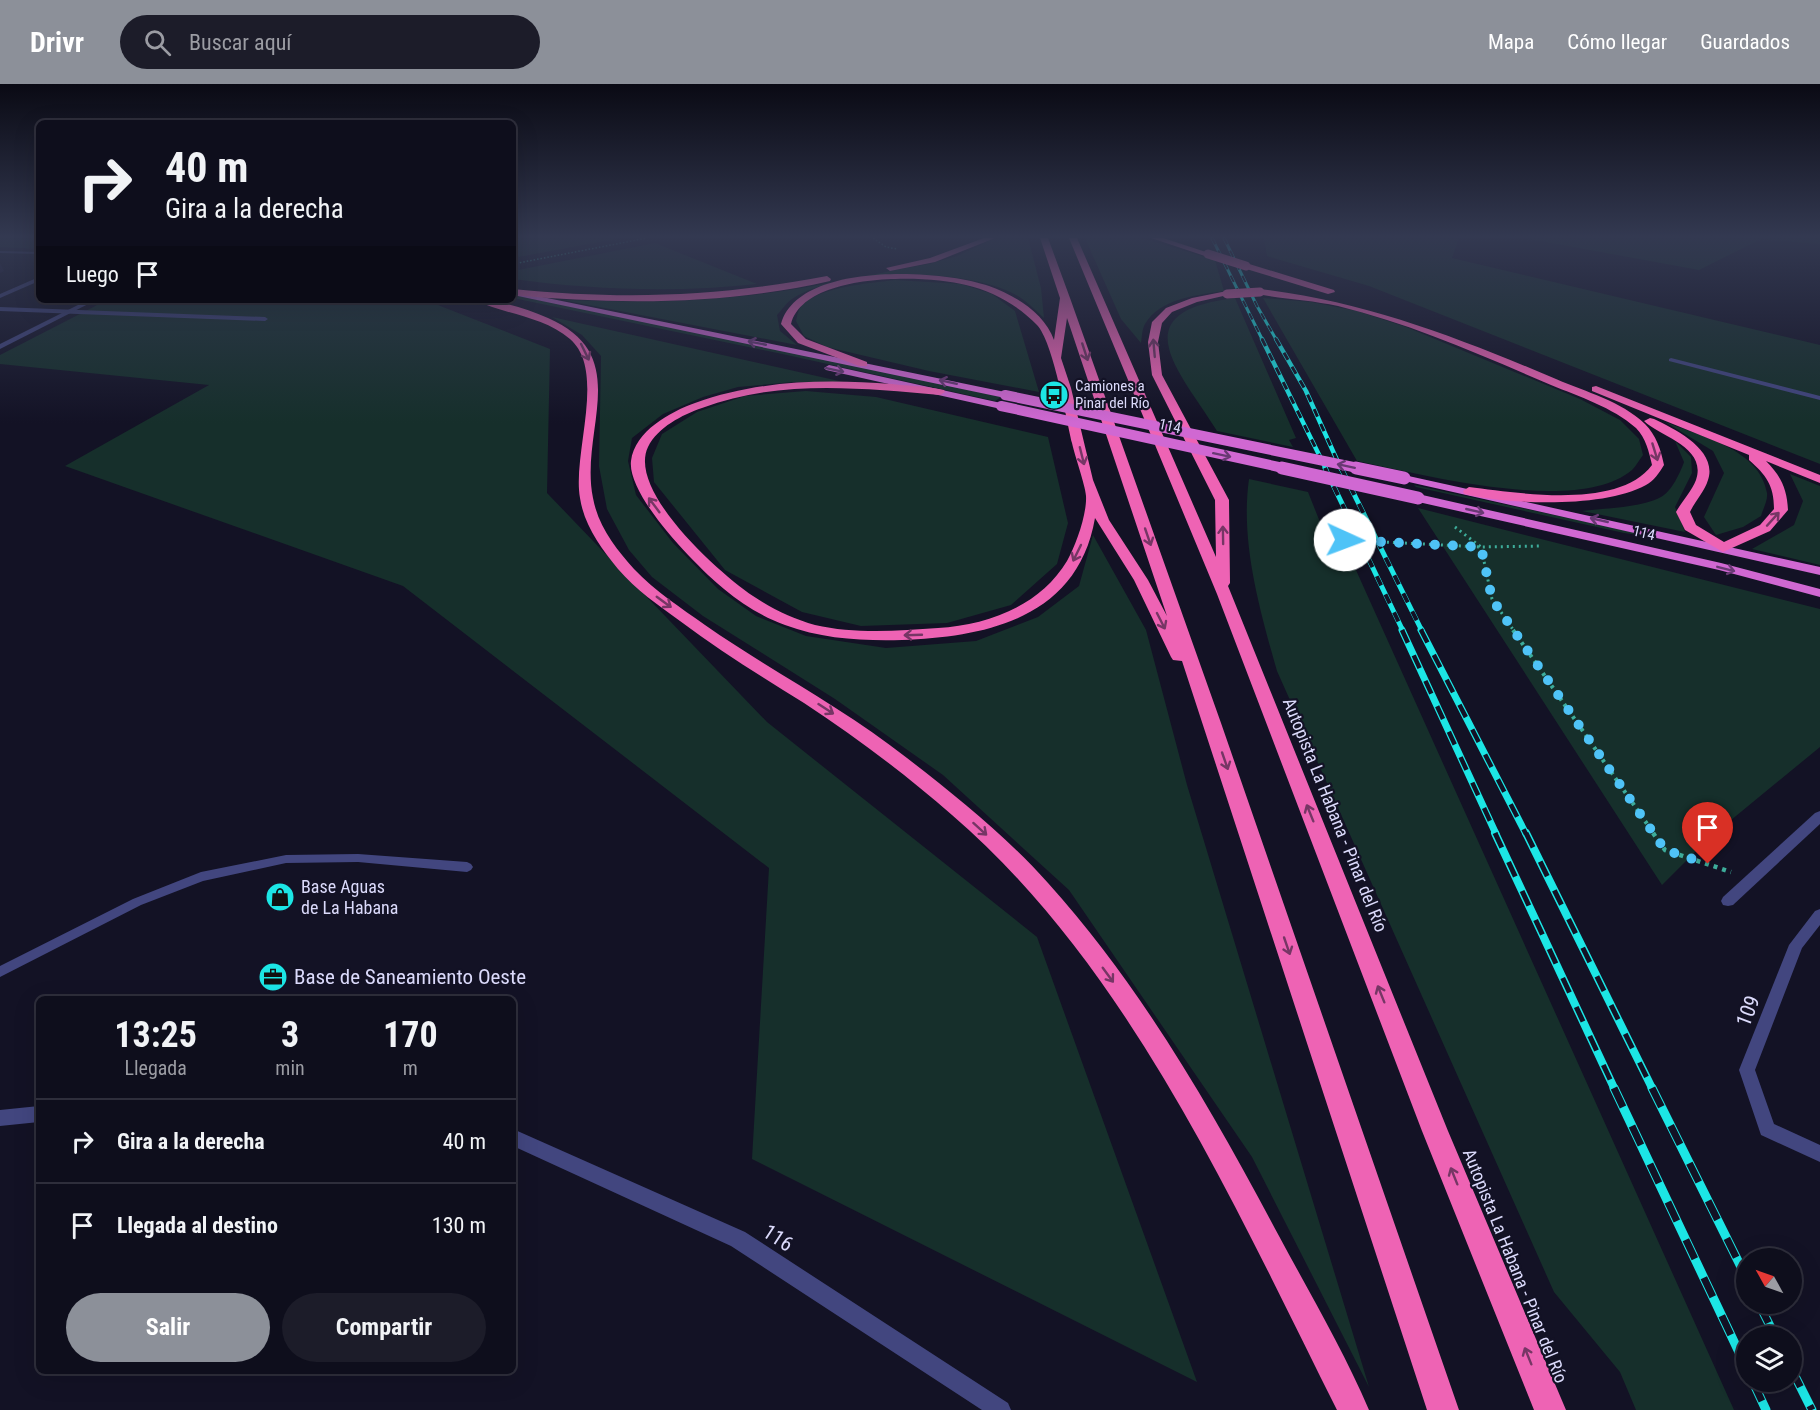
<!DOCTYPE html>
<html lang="es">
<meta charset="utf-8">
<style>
body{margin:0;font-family:"Roboto Condensed",sans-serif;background:#1c1c29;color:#f1f3f6;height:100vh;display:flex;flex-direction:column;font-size:22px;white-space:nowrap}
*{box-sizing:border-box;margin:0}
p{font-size:20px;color:#9b9ca3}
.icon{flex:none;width:33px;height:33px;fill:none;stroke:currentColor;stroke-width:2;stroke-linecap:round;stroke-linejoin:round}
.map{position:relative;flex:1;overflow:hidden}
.drawer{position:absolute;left:36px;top:912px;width:480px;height:378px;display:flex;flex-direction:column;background:#0e0e1c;border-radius:9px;box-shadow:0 6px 24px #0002,0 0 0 2px #2e2e3b}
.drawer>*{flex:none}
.guide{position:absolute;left:36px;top:36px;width:480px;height:183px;border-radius:9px;box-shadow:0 6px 24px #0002,0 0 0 2px #2e2e3b;background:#0e0e1c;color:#f1f3f6;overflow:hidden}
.needle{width:39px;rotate:310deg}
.fabs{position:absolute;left:1736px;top:1164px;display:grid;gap:12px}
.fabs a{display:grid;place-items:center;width:66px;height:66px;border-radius:50%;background:#0e0e1c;box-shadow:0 6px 24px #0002,0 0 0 2px #2e2e3b;font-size:30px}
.pin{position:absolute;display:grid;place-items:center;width:51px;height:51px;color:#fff;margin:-62px -26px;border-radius:50% 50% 50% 0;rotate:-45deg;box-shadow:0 0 6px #0007}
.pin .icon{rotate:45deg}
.me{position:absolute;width:66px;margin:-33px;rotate:92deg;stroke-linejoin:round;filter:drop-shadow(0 0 4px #0008)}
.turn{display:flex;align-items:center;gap:21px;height:126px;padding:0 30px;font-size:27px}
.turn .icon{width:78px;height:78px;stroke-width:2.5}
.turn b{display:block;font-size:42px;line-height:51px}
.then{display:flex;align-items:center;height:57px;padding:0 30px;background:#0003;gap:12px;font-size:22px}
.eta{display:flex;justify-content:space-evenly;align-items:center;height:102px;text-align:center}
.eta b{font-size:36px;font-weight:700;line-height:42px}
.primary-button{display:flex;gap:12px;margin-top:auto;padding:12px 30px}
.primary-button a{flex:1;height:69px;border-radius:36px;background:#8c9099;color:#fff;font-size:24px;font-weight:700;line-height:69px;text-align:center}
.primary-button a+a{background:#1c1c29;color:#f1f3f6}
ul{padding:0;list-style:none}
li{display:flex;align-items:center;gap:18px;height:84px;padding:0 30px;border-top:2px solid #2e2e3b}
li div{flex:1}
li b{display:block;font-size:22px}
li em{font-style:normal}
header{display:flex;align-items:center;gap:36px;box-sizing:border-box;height:84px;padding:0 30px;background:#8c9099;color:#fff}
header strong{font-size:28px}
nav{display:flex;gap:33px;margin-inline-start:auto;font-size:21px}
.search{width:420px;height:54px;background:#1c1c29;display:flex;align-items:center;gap:15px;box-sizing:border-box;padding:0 21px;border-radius:33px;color:#9b9ca3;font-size:22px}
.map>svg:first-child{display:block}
</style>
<header>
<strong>Drivr</strong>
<div class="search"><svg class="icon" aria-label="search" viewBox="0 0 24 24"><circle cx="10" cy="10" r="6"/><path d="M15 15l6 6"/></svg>Buscar aquí</div>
<nav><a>Mapa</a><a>Cómo llegar</a><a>Guardados</a></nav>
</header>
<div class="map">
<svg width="1820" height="1326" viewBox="0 0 1820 1326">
<rect width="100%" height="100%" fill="#131225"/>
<g fill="#162f2b">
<path d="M 0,154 L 39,154 L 39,165 L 0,163 Z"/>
<path d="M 513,154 L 621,154 L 513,174 Z"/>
<path d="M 996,154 L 1028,154 L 1041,204 L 1044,234 C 1036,227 1026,216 1016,211 C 966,183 840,183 792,215 C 786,219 782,226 777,231 L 780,247 L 797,261 L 563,216 C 623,218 683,219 743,212 C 805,206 867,191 929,180 L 957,172 Z"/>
<path d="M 1085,154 L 1142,154 L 1215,176 L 1224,207 C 1198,211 1160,214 1145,240 C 1142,245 1142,253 1141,259 L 1121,235 Z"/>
<path d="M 1264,154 L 1459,154 L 1452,174 L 1820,261 L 1820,380 L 1369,202 L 1267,172 Z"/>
<path d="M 1524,154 L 1820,154 L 1820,160 L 1761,155 L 1699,186 Z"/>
<path d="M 655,159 L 757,200 C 676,209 594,206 513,195 L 513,187 Z"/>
<path d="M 895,196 L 961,200 L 992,210 L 1015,227 L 1039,308 L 929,287 L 827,263 L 804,252 L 796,237 C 797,233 798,227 800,224 C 814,203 872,199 895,196 Z"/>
<path d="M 513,211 L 825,274 L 1001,313 L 995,317 L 787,271 L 513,214 Z"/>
<path d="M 1235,214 L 1296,354 L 1289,356 L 1293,363 L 1217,347 C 1179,286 1120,228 1235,214 Z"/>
<path d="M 1263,214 L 1311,218 L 1357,227 L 1406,243 L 1580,315 L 1620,336 L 1639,355 L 1643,371 C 1639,376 1636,382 1632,386 C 1578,432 1421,390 1357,377 Z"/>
<path d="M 107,216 L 425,216 L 550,265 L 547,409 L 767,638 L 1037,853 L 1197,1298 L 752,1075 L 769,784 L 403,502 L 65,382 L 209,301 L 0,280 L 0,271 Z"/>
<path d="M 552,233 L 848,299 L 793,298 L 738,303 L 703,313 L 663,330 L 632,354 L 628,377 L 636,411 L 673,459 L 718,505 L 756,532 L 806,552 L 886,564 L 976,557 L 1038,533 L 1079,502 L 1093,451 L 1146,546 L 1187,701 L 1369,1303 L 1252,1073 L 1069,806 L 943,691 L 835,615 L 703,532 L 652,493 L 629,466 L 607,425 L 599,382 L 601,272 L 582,251 Z"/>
<path d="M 806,307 L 876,313 L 1048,353 L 1068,439 L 1057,480 L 1011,521 L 947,539 L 861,542 L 802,528 L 725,486 L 654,398 L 652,374 L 662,350 L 697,328 L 745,312 Z"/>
<path d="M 1665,338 C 1700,352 1760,365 1767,409 C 1768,416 1763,425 1761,432 L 1743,443 L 1716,451 L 1704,433 L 1724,389 L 1713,367 Z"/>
<path d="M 1675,357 L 1691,373 L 1692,389 L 1675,423 L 1685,448 L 1582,427 C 1605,424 1641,424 1661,413 C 1672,407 1680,389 1684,378 Z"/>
<path d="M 1790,390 L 1820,402 L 1820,481 L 1752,465 L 1794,441 L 1803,417 Z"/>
<path d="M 1249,395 L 1308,408 L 1334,473 L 1351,475 L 1734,1326 L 1636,1326 L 1620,1288 L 1554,1208 L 1277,587 C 1260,527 1240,458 1249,395 Z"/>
<path d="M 1414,401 L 1661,454 L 1624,449 L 1416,403 Z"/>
<path d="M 1418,424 L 1820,525 L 1820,663 L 1708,755 L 1662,801 Z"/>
</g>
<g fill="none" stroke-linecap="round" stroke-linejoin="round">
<g stroke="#3dac9a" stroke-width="1.5" stroke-dasharray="1.5 2" stroke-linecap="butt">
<path d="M 873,154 L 886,163 L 897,165"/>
<path d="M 513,180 L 647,154"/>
</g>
<g stroke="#3dac9a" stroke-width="3" stroke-dasharray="2 4" stroke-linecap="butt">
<path d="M 1455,443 L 1481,463 L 1492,515 L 1514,547"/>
<path d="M 1345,456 L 1481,463 L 1542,462"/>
</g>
<path stroke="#3dac9a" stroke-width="4" stroke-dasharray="3 4.5" stroke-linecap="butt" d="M 1513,546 L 1654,750"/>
<path stroke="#3dac9a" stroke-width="4.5" stroke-dasharray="4 5" stroke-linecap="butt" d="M 1653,749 L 1665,766 L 1731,788"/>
<g fill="#42467f" fill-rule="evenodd">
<path d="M 0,167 L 39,168 L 39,170 L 0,169 Z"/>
<path d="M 39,193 L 39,197 L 0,214 L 0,210 Z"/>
<path d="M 0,223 L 265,233 L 268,235 L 265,237 L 0,227 Z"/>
<path d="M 1671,274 L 1820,312 L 1820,316 L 1669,277 L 1669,275 Z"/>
<path d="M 358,770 L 467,778 L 471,780 L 473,783 L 471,786 L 467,788 L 358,778 L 286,779 L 203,797 L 141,821 L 0,893 L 0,882 L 133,815 L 201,788 L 286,771 Z"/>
</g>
<g fill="#42467f" fill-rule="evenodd">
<path d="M 1820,727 L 1820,740 L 1733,821 L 1728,822 L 1723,821 L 1721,817 L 1723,813 L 1815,729 Z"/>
<path d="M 1820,825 L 1820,841 L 1802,864 L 1755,986 L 1774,1040 L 1820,1061 L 1820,1078 L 1761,1051 L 1739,986 L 1789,861 L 1815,827 Z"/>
<path d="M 39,1022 L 39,1038 L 0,1042 L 0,1026 Z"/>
<path d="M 513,1045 L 745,1148 L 1008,1319 L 1011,1326 L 982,1326 L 731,1162 L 513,1062 Z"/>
</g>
<path fill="#42467f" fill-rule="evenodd" d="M 88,216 L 96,216 L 0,265 L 0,260 Z"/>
<g fill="#d068d2" fill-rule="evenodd">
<path d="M 513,207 L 1005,308 L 1010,311 L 1005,314 L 513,211 Z"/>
<path d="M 829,281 L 1001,319 L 1006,322 L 1001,325 L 826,286 L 824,284 Z"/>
<path d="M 1404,391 L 1820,483 L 1820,491 L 1400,396 L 1400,392 Z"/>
<path d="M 1418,410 L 1721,479 L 1820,505 L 1820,513 L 1719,486 L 1414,417 L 1412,414 Z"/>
</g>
<g fill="#ee63b4" fill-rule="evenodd">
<path d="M 984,154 L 995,154 L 935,178 L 890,187 L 886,184 L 930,174 Z"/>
<path d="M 1040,154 L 1048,154 L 1070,214 L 1221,639 L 1459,1326 L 1427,1326 L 1182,577 L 1173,576 L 1171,573 L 1134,496 L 1095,434 C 1078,533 988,553 902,556 C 863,557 822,555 785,541 C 763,533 742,520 724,505 C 697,483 627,412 631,377 C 635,347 670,328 695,319 C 759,296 825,295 892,300 C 909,302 927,302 944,306 L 945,308 L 940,311 C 860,304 779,295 702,324 C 682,331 658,343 648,363 C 627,407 720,490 753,512 C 772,525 793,535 815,541 C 854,550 898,547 938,544 C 988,541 1040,522 1067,477 C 1076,461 1087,430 1086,412 C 1085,400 1075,373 1072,359 C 1066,333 1053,258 1037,241 C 1018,221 992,207 966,201 C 924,190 804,188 791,240 L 806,255 L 867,278 L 867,282 L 859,282 L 798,259 L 781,240 C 798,177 941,185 989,202 C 1015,211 1045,230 1054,256 L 1060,214 ZM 1067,234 L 1167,532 L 1148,496 L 1109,436 L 1093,396 L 1071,304 L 1061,274 Z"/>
<path d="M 1069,154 L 1077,154 L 1216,473 L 1215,416 L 1152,291 L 1148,258 L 1152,238 L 1166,224 L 1192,214 L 1227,207 L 1232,210 L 1197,218 L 1172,228 L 1162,239 L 1158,258 L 1162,291 L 1229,416 L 1230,499 L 1228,502 L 1448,1047 L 1566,1326 L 1534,1326 L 1422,1047 L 1217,510 Z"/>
<path d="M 1151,154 L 1163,154 L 1212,170 L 1205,172 Z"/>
<path d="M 1246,179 L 1334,206 L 1335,208 L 1328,210 L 1243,184 L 1242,182 Z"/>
<path d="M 827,192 L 831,195 L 830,197 C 725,221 619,221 513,211 L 513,205 C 623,216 718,213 827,192 Z"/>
<path d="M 1260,205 C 1365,217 1459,254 1556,295 C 1586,308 1621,317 1645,340 C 1656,351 1661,366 1664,381 C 1659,389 1654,397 1646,401 C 1605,424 1510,421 1464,410 L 1463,407 L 1469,403 C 1518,409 1619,426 1652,381 C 1649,368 1646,354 1636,344 C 1612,323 1580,313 1551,301 C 1481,271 1412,240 1338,222 C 1311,216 1283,215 1257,210 L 1257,206 Z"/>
<path d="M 475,216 C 500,216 525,224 548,234 C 635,272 579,346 593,414 C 598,442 616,465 634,485 C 655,507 681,524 705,541 C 771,587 844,624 907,674 C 956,712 1006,752 1048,799 C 1142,903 1213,1028 1279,1152 C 1309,1208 1344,1267 1369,1326 L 1337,1326 C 1234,1121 1129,883 952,731 C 905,690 856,653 804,619 C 762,593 720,567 680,537 C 658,521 636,506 618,485 C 601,464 584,441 580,414 C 572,370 607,287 570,255 C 543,232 506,231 475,216 Z"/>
<path d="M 1596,302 L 1820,391 L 1820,399 L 1766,377 C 1781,392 1787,405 1788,426 L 1770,447 L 1723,468 L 1685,446 L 1676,428 C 1682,417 1692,407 1696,396 C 1707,363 1661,353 1644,337 L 1650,334 L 1654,335 C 1675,345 1718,366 1708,396 C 1705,407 1695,417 1690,428 L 1696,441 L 1724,458 L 1760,441 L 1774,425 C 1774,401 1766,391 1749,376 L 1749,371 L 1592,307 L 1592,303 Z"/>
</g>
<g stroke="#1ce6e5" stroke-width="3">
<g id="rail-far5">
<path d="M 1212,154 L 1263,257"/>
<path d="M 1224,154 L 1257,222 L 1277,257"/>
</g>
</g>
<g stroke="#1ce6e5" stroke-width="4.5">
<g id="rail-far4">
<path d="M 1262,255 L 1326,385"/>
<path d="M 1276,255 L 1306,307 L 1341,385"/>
</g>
</g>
<g stroke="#1ce6e5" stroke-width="5">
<g id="rail-far3">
<path d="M 1325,384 L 1403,547"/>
<path d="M 1341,384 L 1422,547"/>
</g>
</g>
<g stroke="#1ce6e5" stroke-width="7">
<g id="rail-far2">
<path d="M 1402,546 L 1496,750"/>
<path d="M 1421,546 L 1526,750"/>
</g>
</g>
<g stroke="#1ce6e5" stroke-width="8">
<g id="rail-far1">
<path d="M 1495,749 L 1615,1006"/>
<path d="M 1526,749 L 1653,1006"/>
</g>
</g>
<g stroke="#1ce6e5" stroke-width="9">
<g id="rail">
<path d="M 1614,1004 L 1746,1283"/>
<path d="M 1652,1004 L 1746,1193"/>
<path d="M 1759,1220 L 1775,1252"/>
<path d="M 1791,1284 L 1812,1326"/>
<path d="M 1753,1298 L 1766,1326"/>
</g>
</g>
<use href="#rail-far5" stroke="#131225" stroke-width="2" stroke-dasharray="7" stroke-linecap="butt"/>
<use href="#rail-far4" stroke="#131225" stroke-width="3" stroke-dasharray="8" stroke-linecap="butt"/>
<use href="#rail-far3" stroke="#131225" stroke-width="4" stroke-dasharray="10" stroke-linecap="butt"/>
<use href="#rail-far2" stroke="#131225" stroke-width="4.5" stroke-dasharray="14" stroke-linecap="butt"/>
<use href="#rail-far1" stroke="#131225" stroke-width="5" stroke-dasharray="16" stroke-linecap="butt"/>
<use href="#rail" stroke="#131225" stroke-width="7" stroke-dasharray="21" stroke-linecap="butt"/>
<g stroke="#d068d2" stroke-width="10">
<path d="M 1005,311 L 1363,385"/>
<path d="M 1001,322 L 1288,385"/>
</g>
<g stroke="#d068d2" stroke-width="13">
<path d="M 1282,384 L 1418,414"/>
<path d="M 1356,384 L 1404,394"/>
</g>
<g stroke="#ee63b4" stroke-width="9">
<path d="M 1208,170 L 1246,182"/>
<path d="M 1227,210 L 1260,208"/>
</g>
</g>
<path fill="#1d1a38" d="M 0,179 L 4,187 L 0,189 Z"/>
<defs><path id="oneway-shaft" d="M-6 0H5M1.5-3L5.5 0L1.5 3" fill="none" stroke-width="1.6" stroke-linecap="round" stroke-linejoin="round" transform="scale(1.5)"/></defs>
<g stroke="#683973">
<use href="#oneway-shaft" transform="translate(757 259) rotate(-169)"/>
<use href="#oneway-shaft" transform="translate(835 286) rotate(12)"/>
<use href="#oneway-shaft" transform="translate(948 298) rotate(-168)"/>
<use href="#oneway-shaft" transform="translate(1222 371) rotate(12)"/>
<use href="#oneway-shaft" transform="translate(1346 382) rotate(-168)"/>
<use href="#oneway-shaft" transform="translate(1475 427) rotate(13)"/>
<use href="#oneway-shaft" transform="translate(1599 436) rotate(-167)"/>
<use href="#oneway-shaft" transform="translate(1726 485) rotate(14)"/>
</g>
<g stroke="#763665">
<use href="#oneway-shaft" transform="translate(1154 264) rotate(-95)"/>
<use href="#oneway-shaft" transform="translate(585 268) rotate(64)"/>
<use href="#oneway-shaft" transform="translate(1085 268) rotate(72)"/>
<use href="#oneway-shaft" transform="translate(1655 368) rotate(73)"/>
<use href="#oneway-shaft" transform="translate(1082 372) rotate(76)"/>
<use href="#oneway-shaft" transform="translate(654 421) rotate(-127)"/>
<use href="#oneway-shaft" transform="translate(1773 435) rotate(-48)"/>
<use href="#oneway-shaft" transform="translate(1223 451) rotate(-91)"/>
<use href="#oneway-shaft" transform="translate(1148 453) rotate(71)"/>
<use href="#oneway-shaft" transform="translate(1077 469) rotate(116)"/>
<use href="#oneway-shaft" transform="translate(664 518) rotate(36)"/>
<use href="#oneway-shaft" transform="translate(1161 537) rotate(63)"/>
<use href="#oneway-shaft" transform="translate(913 551) rotate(178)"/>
<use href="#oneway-shaft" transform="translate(826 625) rotate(33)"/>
<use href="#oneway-shaft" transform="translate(1225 677) rotate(71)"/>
<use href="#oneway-shaft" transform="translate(1310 729) rotate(-112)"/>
<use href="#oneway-shaft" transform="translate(980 745) rotate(42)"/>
<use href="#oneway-shaft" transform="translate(1287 862) rotate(71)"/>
<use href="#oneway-shaft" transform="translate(1108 891) rotate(54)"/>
<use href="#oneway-shaft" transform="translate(1381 910) rotate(-112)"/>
<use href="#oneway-shaft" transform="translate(1454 1092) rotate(-112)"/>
<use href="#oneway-shaft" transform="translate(1528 1272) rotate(-112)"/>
</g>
<linearGradient id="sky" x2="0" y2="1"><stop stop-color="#0a0a14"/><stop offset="0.45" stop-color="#333951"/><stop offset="1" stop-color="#333951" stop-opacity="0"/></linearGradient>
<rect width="1820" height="339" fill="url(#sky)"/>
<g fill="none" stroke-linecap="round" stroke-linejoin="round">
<path stroke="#4fc3f7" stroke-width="10" stroke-dasharray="0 18" d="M 1345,456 L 1481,463 L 1492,515 L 1665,766 L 1708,780"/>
</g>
<defs>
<g id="bus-disc" transform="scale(1.5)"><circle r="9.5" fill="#1ce6e5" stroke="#131225"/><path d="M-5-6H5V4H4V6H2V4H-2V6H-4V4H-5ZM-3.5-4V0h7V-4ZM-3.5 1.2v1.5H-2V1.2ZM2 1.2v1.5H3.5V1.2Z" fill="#111"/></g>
<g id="shop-disc" transform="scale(1.5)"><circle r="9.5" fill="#1ce6e5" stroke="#131225"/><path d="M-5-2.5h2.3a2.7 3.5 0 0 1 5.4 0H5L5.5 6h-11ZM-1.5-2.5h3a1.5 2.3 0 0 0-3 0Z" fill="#111"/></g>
<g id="office-disc" transform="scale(1.5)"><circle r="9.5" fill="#1ce6e5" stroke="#131225"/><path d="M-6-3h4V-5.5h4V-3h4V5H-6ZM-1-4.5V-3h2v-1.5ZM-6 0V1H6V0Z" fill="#111"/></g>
</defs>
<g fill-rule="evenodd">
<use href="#bus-disc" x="1054" y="311"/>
<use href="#shop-disc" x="280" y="813"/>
<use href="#office-disc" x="273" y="893"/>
</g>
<g text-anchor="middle" stroke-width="4.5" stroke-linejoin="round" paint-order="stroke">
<g font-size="15" fill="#dbdafb" stroke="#131225" text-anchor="start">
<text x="1075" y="307">Camiones a<tspan x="1075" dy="17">Pinar del Río</tspan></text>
</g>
<g font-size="15" fill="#dbdafb" stroke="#131225">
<text transform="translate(1170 342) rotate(12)" y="5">114</text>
<text transform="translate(1644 449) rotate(13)" y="5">114</text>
</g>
<g font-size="18" fill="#dbdafb" stroke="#131225">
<text transform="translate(1335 731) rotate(68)" y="6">Autopista La Habana - Pinar del Río</text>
<text transform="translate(1515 1182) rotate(68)" y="6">Autopista La Habana - Pinar del Río</text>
</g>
<g font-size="18" fill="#dbdafb" stroke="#131225" text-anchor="start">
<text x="301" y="809">Base Aguas<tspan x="301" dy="21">de La Habana</tspan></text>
</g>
<g font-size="21" fill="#dbdafb" stroke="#131225" text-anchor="start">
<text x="294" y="900">Base de Saneamiento Oeste</text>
</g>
<g font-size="21" fill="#dbdafb" stroke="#131225">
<text transform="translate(1748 927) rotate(-69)" y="7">109</text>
<text transform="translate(778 1154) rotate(33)" y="7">116</text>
</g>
</g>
</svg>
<div class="fabs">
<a><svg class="needle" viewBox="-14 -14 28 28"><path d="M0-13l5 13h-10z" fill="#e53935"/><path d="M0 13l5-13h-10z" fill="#9b9ca3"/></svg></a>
<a><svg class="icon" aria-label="layers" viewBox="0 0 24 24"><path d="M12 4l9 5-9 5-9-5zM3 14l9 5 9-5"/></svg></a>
</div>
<div class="pin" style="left:1708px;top:780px;background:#d93025"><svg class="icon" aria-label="arrive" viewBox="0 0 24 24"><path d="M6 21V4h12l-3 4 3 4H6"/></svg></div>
<svg class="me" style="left:1345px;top:456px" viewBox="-20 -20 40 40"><circle r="19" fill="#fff"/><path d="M0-13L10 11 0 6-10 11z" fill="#4fc3f7"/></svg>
<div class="guide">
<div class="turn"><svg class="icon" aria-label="right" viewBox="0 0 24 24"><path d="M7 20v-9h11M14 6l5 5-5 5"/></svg><div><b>40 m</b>Gira a la derecha</div></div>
<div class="then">Luego<svg class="icon" aria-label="arrive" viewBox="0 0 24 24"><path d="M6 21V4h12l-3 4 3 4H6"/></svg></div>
</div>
<section class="drawer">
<div class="eta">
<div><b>13:25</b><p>Llegada</p></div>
<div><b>3</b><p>min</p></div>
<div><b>170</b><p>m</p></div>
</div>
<ul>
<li><svg class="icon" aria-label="right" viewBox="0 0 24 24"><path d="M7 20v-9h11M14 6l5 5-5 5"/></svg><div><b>Gira a la derecha</b></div><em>40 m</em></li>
<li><svg class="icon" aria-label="arrive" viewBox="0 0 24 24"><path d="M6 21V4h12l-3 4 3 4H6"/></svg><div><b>Llegada al destino</b></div><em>130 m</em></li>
</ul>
<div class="primary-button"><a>Salir</a><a>Compartir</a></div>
</section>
</div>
